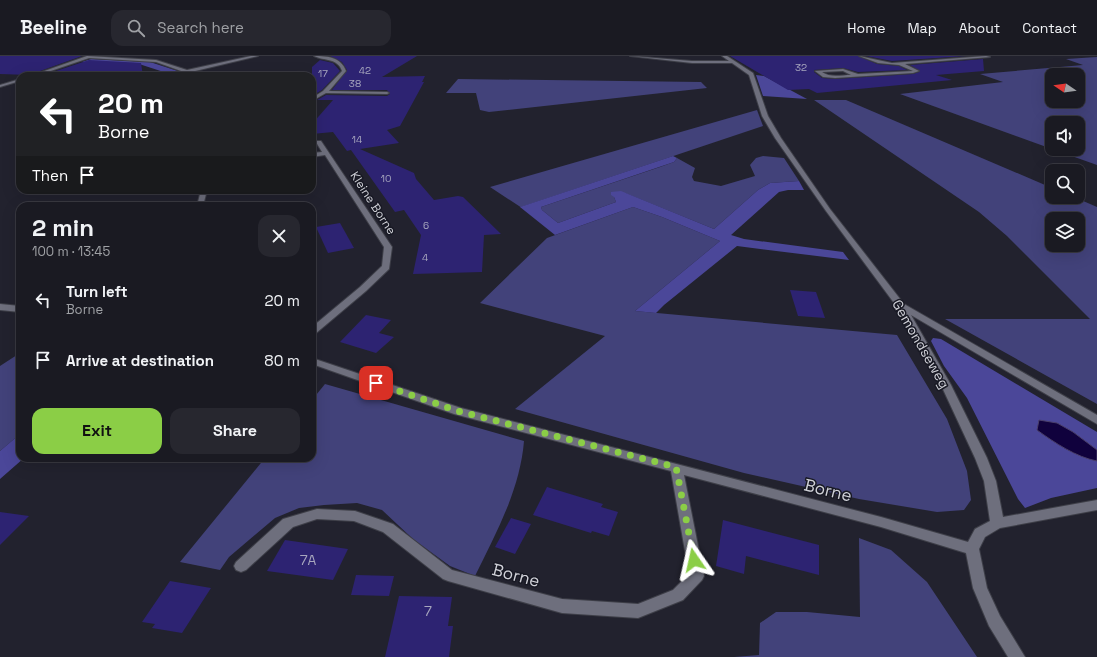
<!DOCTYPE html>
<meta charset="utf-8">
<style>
body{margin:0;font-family:"Space Grotesk",sans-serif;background:#27272f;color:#f1f3f6;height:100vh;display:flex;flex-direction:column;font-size:15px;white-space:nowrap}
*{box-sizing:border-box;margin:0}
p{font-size:13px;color:#9fa1a5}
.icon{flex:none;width:22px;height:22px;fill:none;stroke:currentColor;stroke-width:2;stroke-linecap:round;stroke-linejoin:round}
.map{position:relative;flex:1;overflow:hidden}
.side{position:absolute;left:16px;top:146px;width:300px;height:260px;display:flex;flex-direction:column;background:#1a1a22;border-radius:12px;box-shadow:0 4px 16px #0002,0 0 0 1px #383840}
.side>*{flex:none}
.top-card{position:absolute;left:16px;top:16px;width:300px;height:122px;border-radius:12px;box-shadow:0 4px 16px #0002,0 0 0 1px #383840;background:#202124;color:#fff;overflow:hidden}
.needle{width:26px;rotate:283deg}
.fabs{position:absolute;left:1045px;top:12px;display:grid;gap:8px}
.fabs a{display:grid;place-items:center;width:40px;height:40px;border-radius:8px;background:#1a1a22;box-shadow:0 4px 16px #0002,0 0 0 1px #383840;font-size:20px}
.pin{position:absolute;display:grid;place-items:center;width:34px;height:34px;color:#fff;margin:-17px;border-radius:8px;box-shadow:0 2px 6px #0006}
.me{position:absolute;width:44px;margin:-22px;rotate:349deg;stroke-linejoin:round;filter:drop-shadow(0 0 3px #0008)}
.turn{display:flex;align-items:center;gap:14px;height:84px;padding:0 16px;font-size:18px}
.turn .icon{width:52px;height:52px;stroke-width:2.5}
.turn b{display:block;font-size:28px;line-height:34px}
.then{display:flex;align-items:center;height:38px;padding:0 16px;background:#0003;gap:8px;font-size:15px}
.round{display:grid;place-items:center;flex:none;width:42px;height:42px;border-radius:12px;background:#27272f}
.head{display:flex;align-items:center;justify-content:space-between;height:68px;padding:0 16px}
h1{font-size:24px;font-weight:600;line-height:30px}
.cta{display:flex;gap:8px;margin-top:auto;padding:8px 16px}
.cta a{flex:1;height:46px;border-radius:12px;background:#8bce46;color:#111;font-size:16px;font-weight:600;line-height:46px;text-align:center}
.cta a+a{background:#27272f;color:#f1f3f6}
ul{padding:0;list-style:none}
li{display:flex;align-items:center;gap:12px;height:60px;padding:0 16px}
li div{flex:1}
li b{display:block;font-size:15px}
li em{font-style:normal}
header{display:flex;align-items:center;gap:24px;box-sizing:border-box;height:56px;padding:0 20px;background:#1a1a22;border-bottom:1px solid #383840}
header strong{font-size:19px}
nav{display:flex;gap:22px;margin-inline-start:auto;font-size:14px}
.search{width:280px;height:36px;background:#27272f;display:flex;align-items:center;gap:10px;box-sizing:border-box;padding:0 14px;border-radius:12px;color:#9fa1a5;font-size:15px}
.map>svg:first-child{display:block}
</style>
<header>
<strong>Beeline</strong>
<div class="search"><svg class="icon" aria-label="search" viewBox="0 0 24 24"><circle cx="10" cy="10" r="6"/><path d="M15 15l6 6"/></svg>Search here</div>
<nav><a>Home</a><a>Map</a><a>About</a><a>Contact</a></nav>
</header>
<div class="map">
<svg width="1097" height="601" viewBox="0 0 1097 601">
<rect width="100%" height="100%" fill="#22222e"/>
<g fill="#42427a" fill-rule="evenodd">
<path d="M 1097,1 L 1097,109 L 1052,93 L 1078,93 L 1078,67 L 1052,67 L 1052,93 L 900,38 L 1003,26 L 980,18 L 1083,9 L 1066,3 ZM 1052,19 L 1078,19 L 1078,45 L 1052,45 Z"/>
<path d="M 458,23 L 701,26 L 707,32 L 489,56 L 480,54 L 476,37 L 446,37 Z"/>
<path d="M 814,44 L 846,44 L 1052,132 L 1052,141 L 1074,141 L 1097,151 L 1097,348 L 945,263 L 1090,263 L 1007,180 L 979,156 ZM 1052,163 L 1078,163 L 1078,189 L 1052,189 Z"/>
<path d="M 757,54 L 763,70 L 521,151 L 522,152 L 490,131 Z"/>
<path d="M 763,100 L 784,102 L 799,125 L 770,127 L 758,134 L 714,173 L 625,137 L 614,141 L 616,146 L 558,167 L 542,154 L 541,151 L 660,111 L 674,106 L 677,102 L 695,112 L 692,121 L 694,125 L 721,130 L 755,120 L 750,109 L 756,102 Z"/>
<path d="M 633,151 L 662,161 L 720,185 L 635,255 L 897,279 L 947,363 L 967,415 L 971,444 L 964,454 L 937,456 L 859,443 L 744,417 L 515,353 L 605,280 L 480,247 L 547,182 Z"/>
<path d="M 20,297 L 20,378 L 0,395 L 0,310 Z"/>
<path d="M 325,328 L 524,385 C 520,434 496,477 475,520 L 450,510 L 413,483 L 382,454 L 357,447 L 324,449 L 299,452 L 275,462 L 229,501 L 220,514 L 180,506 L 265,402 L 312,402 L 312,344 Z"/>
<path d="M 859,482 L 891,494 L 927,526 L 977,601 L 734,601 L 759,599 L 760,567 L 776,556 L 807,556 L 860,561 Z"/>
</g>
<g fill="#4b4799">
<path d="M 91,3 L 150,6 L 193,20 L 176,20 L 136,7 L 82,6 Z"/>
<path d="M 756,19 L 764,20 L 807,43 L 763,40 Z"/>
<path d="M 673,100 L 677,102 L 674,106 L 541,151 L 542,154 L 558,167 L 616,146 L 614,141 L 611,139 L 611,136 L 621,135 L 714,173 L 758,134 L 770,127 L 799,125 L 804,134 L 788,134 L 779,136 L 731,179 L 744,183 L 843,196 L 849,204 L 737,190 L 664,249 L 656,257 L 635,255 L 720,185 L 662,161 L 633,151 L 555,179 L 520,151 Z"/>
<path d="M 933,282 L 941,283 L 1097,376 L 1097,394 L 1073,376 L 1057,367 L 1037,374 C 1055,387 1076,401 1097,405 L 1097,432 L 1051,442 L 1025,452 L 1018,443 L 967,342 L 944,310 L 931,285 Z"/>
<path d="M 20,378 L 20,402 L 24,402 L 0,423 L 0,395 Z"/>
</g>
<path fill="#10013d" stroke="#4a3f6c" d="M 1039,364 L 1057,367 L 1073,376 L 1097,394 L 1097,405 C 1076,401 1055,387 1037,374 Z"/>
<g fill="#2d2372">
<path d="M 0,0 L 82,0 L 29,19 L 0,18 Z"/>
<path d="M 330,0 L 417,0 L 382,21 L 425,20 L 422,26 L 424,26 L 400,70 L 387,74 L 399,87 L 360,93 L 414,117 L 416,123 L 434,144 L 458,140 L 463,141 L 501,178 L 484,179 L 482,216 L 413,218 L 421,179 L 404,154 L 395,156 L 351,94 L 347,95 L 333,76 L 312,78 L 312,68 L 333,44 L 317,44 L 326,39 L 387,40 L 390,38 L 387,34 L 332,34 L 347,14 L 342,6 Z"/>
<path d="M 730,0 L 858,0 L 877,8 L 899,10 L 907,14 L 858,16 L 843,12 L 814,14 L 814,16 L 822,22 L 835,23 L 913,18 L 919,16 L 920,15 L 910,9 L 983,3 L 984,15 L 936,19 L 952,24 L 817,37 L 809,33 L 788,34 Z"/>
<path d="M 866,0 L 966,0 L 892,5 Z"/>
<path d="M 89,4 L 141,7 L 143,20 L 41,20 Z"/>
<path d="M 320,4 L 333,7 L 340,15 L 322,34 L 312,40 L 312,11 Z"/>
<path d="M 340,167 L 354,192 L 328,197 L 316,171 Z"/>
<path d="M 790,234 L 816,236 L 825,262 L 798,260 Z"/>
<path d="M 366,259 L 391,264 L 379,277 L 394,281 L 376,297 L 340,286 Z"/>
<path d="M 547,431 L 603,448 L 601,451 L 618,456 L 609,480 L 592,475 L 591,477 L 533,459 Z"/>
<path d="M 0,456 L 29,460 L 0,489 Z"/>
<path d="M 511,462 L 531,468 L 515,498 L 495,491 Z"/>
<path d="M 723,464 L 819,489 L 819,519 L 746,500 L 744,518 L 716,510 Z"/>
<path d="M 285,484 L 348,493 L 333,524 L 267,515 Z"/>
<path d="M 356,519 L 394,520 L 389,540 L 351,539 Z"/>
<path d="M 170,525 L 211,532 L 182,577 L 152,572 L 155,568 L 142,566 Z"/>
<path d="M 399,540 L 452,541 L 448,570 L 453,570 L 449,601 L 385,601 Z"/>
</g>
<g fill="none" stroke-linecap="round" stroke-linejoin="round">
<g stroke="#3e3f48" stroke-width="2">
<g id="minor">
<path d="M 87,0 L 156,4 L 187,14 L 251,0 L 258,0 L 191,16 L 201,20 L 195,20 L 156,6 L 89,2 L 36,20 L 30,20 Z"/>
<path d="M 314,0 C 327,0 341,1 346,15 L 329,35 L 387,36 L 389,37 L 387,38 L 326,37 L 312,45 L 312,42 L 323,35 L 342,15 C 338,2 324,5 314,0 Z"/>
<path d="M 630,0 L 692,5 L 729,5 L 722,0 L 727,0 L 753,17 L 768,60 L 781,82 L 830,153 L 904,248 L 1097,359 L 1097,368 L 911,259 L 951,329 L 987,402 L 996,425 L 1003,461 L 1097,444 L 1097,454 L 1000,472 L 985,481 L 979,493 L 987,532 L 1000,560 L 1025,601 L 1008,601 L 989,570 L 973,532 L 966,497 L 881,471 L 684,419 L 704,520 L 702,524 L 683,544 L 638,562 L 562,557 L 448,525 L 443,523 L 383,476 L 354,465 L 317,463 L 293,471 L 246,514 L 241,516 L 236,514 L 234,510 L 236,506 L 283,463 L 317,453 L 355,455 L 393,468 L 452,514 L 562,543 L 638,548 L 673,534 L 689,518 L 671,415 L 454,358 L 312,308 L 312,302 L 461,352 L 881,461 L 968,486 L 975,473 L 990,465 L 984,425 L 975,402 L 941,329 L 897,251 L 826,155 L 775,82 L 762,60 L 749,19 L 732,7 L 692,7 Z"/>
<path d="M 859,0 L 892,7 L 986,0 L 990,1 L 905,8 L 919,15 L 913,17 L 835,22 L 823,21 L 815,15 L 843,13 L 858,18 L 913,15 L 899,9 L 878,7 ZM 843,15 L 851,19 C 841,19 830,22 822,16 Z"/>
<path d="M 20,23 L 20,25 L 0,31 L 0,29 Z"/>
<path d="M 317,85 L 321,85 L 392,191 L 389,213 L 366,235 L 315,278 L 312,279 L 312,271 L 360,231 L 382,210 L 384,191 L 325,99 L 312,101 L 312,97 L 322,96 L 316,86 Z"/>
<path d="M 201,134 L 207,134 L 203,150 L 197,150 Z"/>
<path d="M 0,248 L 20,250 L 20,256 L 0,254 Z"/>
</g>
</g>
<use href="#minor" fill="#6e6f7d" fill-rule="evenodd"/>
</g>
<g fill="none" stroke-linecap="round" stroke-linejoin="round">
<path stroke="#8bce46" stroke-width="7" stroke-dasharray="0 12.6" d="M 376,327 L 458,355 L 676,411 L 694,504"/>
</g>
<g text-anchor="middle" stroke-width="3" stroke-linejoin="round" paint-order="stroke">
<g font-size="10" fill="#a7a6be">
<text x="801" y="15">32</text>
<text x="365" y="18">42</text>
<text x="323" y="21">17</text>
<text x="355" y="31">38</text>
<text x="357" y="87">14</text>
<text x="386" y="126">10</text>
<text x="426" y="173">6</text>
<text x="425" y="205">4</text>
</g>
<g font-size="12" fill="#d0d1d8" stroke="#181924">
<text transform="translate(373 147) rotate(57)" y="4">Kleine Borne</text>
</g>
<g font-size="14" fill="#d0d1d8" stroke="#181924">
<text transform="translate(921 288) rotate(60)" y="5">Gemondseweg</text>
</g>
<g font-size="14" fill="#a7a6be">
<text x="308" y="509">7A</text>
<text x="428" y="560">7</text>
</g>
<g font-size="17" fill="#d0d1d8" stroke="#181924">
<text transform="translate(828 434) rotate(14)" y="6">Borne</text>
<text transform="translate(516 519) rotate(15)" y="6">Borne</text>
</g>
</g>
</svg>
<div class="fabs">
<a><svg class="needle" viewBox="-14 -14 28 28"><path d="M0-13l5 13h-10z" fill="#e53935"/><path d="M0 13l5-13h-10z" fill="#9fa1a5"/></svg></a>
<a><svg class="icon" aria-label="sound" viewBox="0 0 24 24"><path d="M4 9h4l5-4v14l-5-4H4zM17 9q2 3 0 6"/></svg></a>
<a><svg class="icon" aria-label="search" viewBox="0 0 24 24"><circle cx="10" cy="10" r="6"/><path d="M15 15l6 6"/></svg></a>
<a><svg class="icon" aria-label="layers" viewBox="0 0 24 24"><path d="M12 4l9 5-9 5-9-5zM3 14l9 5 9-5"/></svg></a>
</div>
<div class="pin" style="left:376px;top:327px;background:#d93025"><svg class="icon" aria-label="arrive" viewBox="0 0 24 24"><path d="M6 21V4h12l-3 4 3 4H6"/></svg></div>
<svg class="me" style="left:694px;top:504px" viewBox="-20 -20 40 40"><path d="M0-17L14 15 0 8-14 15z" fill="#8bce46" stroke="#fff" stroke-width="4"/></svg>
<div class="top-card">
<div class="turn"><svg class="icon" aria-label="left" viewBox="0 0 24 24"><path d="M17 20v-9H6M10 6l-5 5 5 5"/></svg><div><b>20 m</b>Borne</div></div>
<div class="then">Then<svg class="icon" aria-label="arrive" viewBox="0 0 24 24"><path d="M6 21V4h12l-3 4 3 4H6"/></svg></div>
</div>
<section class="side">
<div class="head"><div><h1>2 min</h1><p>100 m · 13:45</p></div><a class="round"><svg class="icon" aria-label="close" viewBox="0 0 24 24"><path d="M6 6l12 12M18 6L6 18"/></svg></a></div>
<ul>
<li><svg class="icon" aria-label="left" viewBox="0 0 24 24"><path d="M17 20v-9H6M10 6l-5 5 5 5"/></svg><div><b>Turn left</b><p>Borne</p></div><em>20 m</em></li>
<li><svg class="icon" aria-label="arrive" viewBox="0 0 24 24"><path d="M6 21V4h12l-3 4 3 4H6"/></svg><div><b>Arrive at destination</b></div><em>80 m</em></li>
</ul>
<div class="cta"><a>Exit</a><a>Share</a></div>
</section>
</div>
